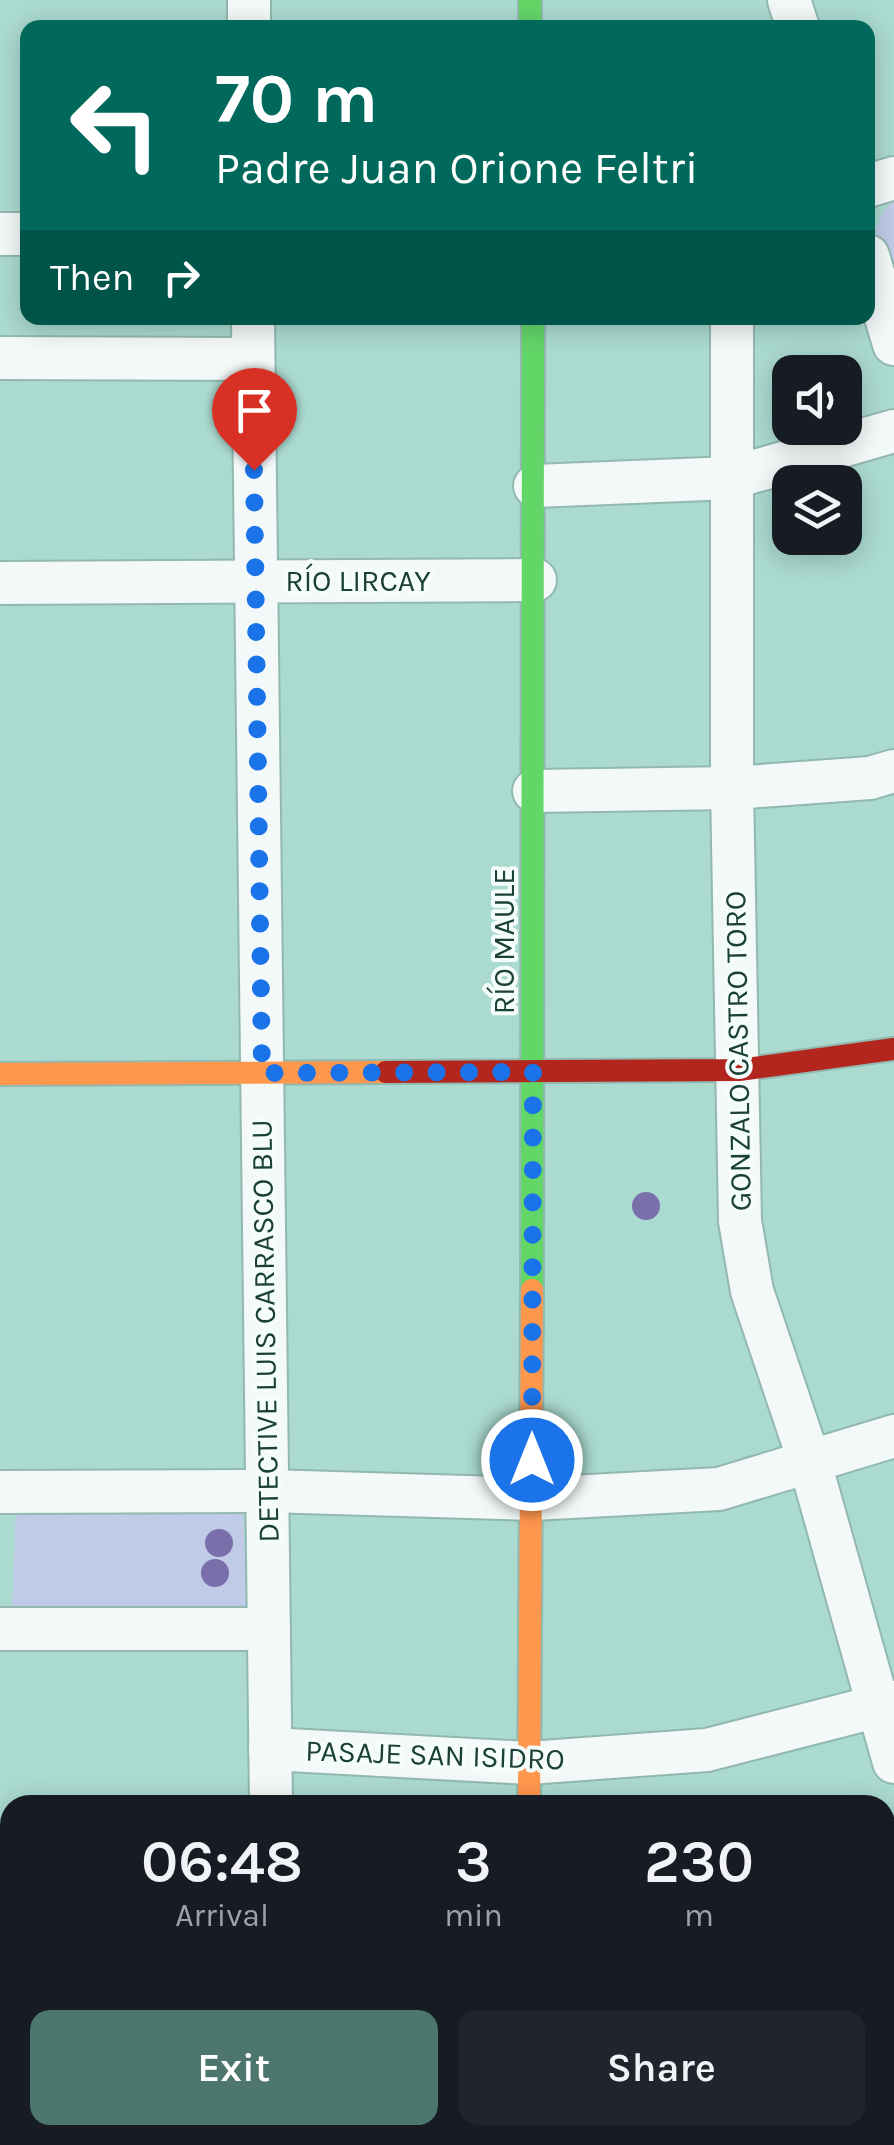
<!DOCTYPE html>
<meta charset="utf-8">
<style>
body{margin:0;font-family:Karla,sans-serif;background:#20242c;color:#f1f3f6;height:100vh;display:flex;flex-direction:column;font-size:38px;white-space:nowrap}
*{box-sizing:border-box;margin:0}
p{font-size:32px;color:#9ea1a6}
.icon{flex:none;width:55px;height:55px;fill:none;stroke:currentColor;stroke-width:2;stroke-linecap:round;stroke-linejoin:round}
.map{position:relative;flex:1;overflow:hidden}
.drawer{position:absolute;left:0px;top:1795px;width:895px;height:350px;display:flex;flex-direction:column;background:#171b24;border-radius:30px 30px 0 0;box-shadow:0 5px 25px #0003}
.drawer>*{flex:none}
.top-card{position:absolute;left:20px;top:20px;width:855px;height:305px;border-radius:20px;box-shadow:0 5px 25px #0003;background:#00695c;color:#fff;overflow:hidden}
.tools{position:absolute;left:772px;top:355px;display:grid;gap:20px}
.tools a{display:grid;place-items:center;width:90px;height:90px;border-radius:20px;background:#171b24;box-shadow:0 5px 25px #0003;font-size:50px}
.pin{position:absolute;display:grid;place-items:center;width:85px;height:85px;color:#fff;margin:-102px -42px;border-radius:50% 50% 50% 0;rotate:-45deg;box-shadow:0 0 10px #0007}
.pin .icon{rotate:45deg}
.me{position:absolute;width:110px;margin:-55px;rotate:0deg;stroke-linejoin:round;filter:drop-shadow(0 0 8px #0008)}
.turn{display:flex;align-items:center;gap:35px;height:210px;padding:0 30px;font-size:45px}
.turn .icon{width:130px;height:130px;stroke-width:2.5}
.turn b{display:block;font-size:70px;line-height:85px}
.then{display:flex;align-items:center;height:95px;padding:0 30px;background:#0003;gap:20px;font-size:38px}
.eta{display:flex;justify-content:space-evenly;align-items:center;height:170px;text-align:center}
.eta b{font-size:60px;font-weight:600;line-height:70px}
.cta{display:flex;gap:20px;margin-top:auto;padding:20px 30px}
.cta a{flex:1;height:115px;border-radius:20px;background:#4d766d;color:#fff;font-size:40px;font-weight:600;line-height:115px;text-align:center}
.cta a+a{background:#20242c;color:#f1f3f6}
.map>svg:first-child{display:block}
</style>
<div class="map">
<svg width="894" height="2145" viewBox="0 0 894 2145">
<rect width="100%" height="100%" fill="#abdad0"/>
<g fill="#bfcbe7">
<path d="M 894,200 L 894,291 L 875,230 L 884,210 Z"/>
<path d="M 16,1509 L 243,1509 L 247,1611 L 12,1611 Z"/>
</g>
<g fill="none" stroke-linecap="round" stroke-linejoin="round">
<g stroke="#92b8af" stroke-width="46">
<g id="street">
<path d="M 249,0 L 249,28"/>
<path d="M 789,0 L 798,28"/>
<path d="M 868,186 L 894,178"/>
<path d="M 0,234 L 28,234"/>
<path d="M 868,256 L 894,344"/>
<path d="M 253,318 L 271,1805"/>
<path d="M 732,318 L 732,788 L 740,1221 L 752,1291 L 810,1463 L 894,1762"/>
<path d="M 0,358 L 253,359"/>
<path d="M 535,486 L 731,478 L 894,431"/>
<path d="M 0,583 L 535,580"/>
<path d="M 534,791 L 732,788 L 870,778 L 894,771"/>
<path d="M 0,1492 L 267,1491 L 533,1499 L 719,1489 L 894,1436"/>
<path d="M 0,1629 L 269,1629"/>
<path d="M 270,1749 L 529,1763 L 707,1750 L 894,1702"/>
<path d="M 885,2080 L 894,2077"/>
<path d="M 275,2135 L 275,2145"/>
<path d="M 702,2145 L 730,2135"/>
</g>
</g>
<g stroke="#92b8af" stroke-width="26">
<g id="fast">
<path d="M 530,0 L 530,28"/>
<path d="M 532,1290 L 533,318"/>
<path d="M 530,2135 L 530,2145"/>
</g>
</g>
<g stroke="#92b8af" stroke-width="26">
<g id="slow">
<path d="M 0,1074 L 386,1072"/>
<path d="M 529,1805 L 532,1290"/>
</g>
</g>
<g stroke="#92b8af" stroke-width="26">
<path id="jam" d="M 386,1072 L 739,1070 L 894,1049"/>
</g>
<use href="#street" stroke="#f2f9f8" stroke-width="42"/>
<use href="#fast" stroke="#63d668" stroke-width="22"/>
<use href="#slow" stroke="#ff974d" stroke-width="22"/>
<use href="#jam" stroke="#b3261e" stroke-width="22"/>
</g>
<g fill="#786fab">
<circle cx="646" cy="1206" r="14"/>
<circle cx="219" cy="1543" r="14"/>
<circle cx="215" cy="1573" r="14"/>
</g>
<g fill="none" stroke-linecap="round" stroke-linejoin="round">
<path stroke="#1a73e8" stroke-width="18" stroke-dasharray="0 32.4" d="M 254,470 L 262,1073 L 533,1072 L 532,1460"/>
</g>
<g text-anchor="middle" stroke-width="8" stroke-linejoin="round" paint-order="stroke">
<g font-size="30" fill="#1b4038" stroke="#f5fdfb">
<text x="358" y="591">RÍO LIRCAY</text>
<text transform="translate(504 941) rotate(-90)" y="10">RÍO MAULE</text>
<text transform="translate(738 1051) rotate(-91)" y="10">GONZALO CASTRO TORO</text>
<text transform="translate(265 1331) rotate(-91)" y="10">DETECTIVE LUIS CARRASCO BLU</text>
<text transform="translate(435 1755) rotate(2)" y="10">PASAJE SAN ISIDRO</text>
</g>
</g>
</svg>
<div class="tools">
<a><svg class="icon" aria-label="sound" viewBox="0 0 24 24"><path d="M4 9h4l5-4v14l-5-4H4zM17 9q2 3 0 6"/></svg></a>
<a><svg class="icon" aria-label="layers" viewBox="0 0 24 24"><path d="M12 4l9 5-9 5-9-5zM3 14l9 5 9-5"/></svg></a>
</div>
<div class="pin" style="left:254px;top:470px;background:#d93025"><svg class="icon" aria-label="arrive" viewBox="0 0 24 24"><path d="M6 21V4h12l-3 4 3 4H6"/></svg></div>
<svg class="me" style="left:532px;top:1460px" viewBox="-20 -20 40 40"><circle r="17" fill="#1a73e8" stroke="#fff" stroke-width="3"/><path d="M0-11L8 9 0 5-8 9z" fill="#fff"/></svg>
<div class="top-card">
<div class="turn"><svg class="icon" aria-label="left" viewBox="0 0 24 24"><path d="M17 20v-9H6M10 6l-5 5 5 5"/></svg><div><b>70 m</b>Padre Juan Orione Feltri</div></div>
<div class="then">Then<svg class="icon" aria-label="right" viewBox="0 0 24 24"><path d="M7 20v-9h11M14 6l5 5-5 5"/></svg></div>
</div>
<section class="drawer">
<div class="eta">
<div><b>06:48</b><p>Arrival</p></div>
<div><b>3</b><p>min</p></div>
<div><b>230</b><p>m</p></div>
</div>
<div class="cta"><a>Exit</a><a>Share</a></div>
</section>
</div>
